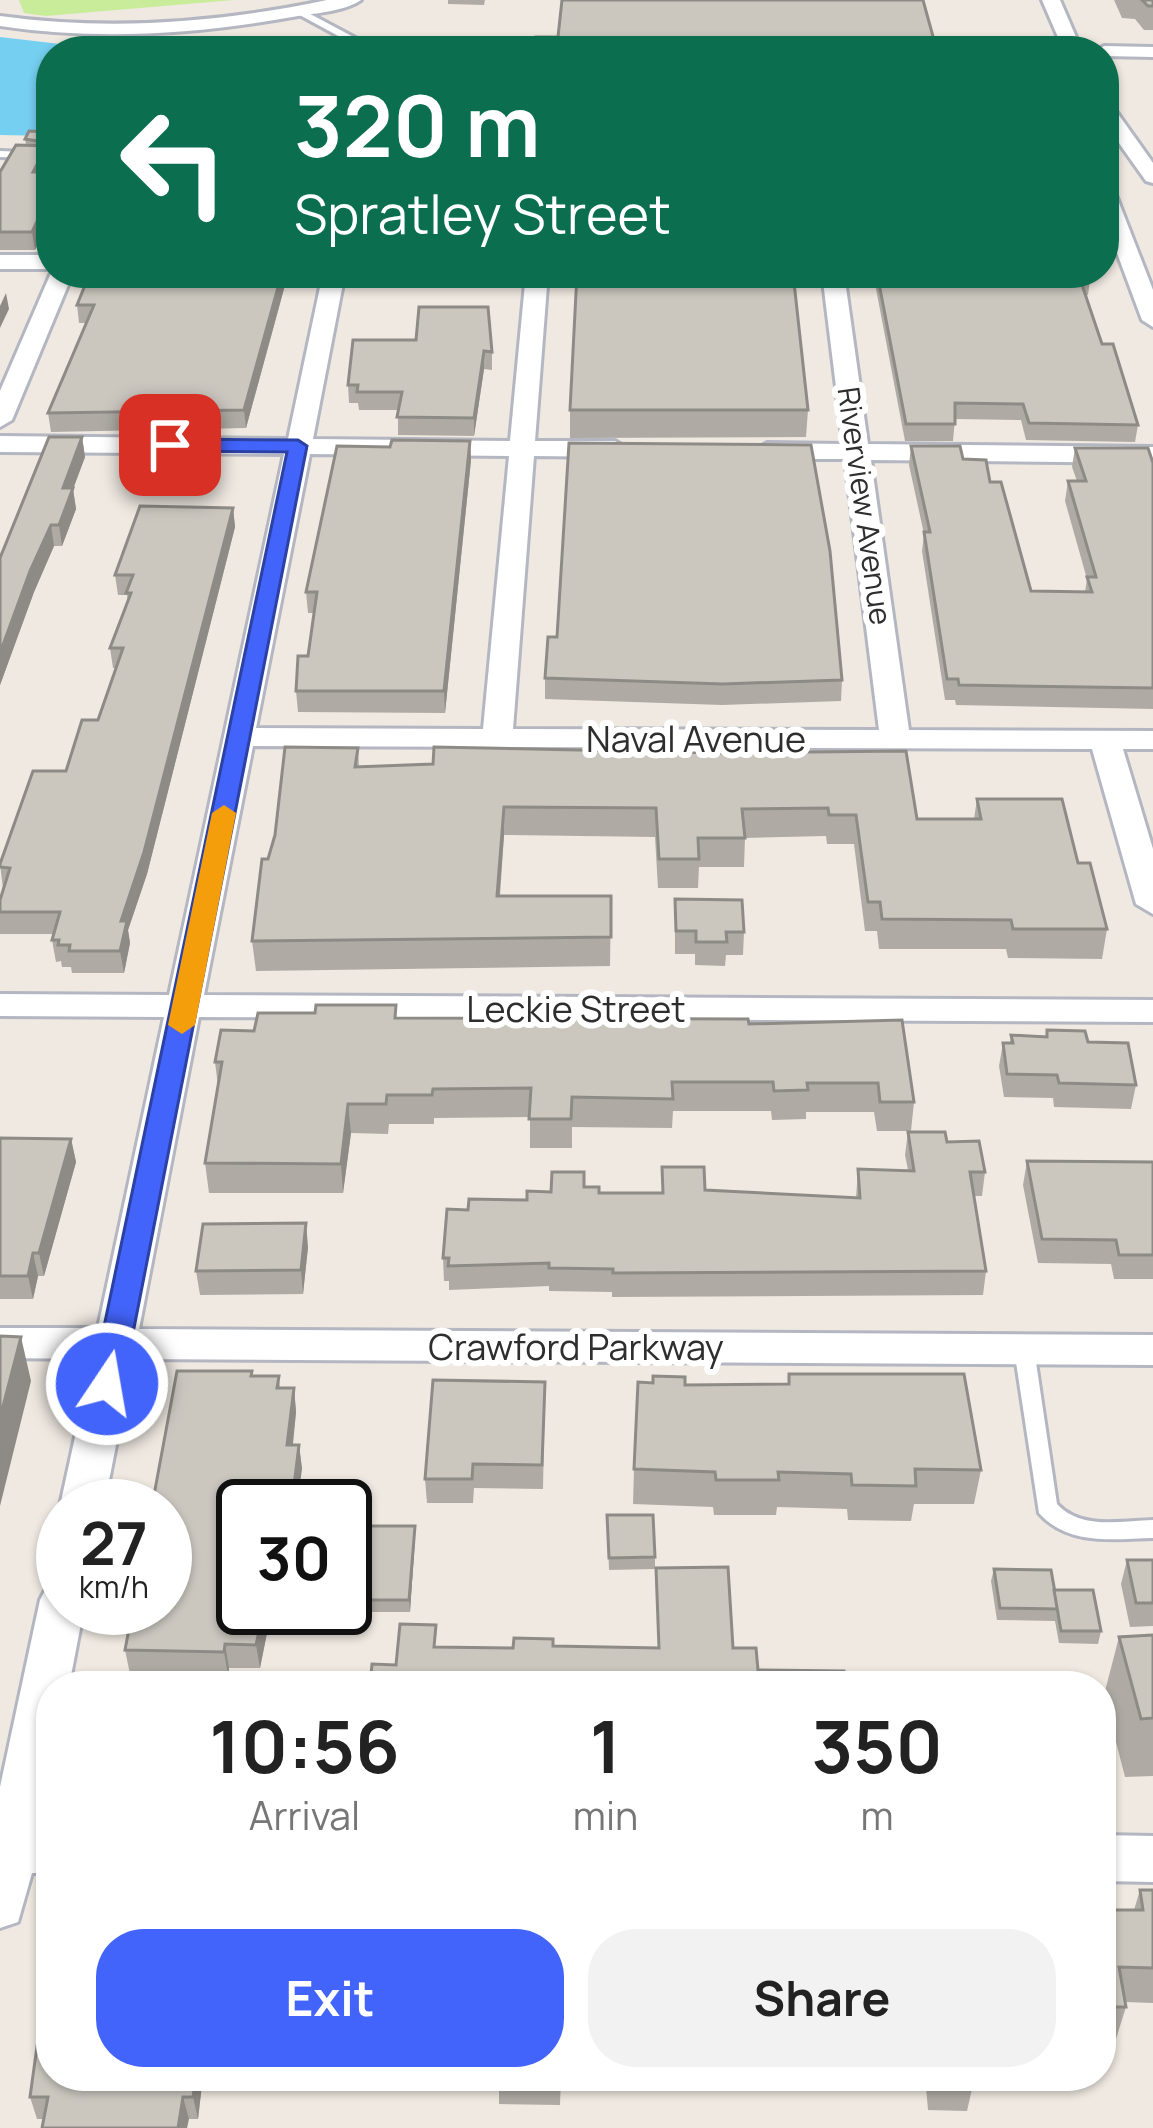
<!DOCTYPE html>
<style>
body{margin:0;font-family:Manrope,sans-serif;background:#f2f2f2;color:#222;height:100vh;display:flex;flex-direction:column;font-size:45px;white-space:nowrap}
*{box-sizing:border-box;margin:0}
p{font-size:39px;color:#767676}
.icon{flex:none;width:66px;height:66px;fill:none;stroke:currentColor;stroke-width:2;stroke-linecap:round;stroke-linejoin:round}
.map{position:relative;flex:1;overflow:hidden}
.drawer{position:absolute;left:36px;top:1671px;width:1080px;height:420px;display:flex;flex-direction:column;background:#fff;border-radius:48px;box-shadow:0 3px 9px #0004}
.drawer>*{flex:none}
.banner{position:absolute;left:36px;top:36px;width:1083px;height:252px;border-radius:48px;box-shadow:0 3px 9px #0004;background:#0b6e4f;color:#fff;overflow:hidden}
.speed{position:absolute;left:36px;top:1479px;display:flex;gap:24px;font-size:60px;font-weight:700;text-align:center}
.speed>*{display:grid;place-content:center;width:156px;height:156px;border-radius:50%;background:#fff;box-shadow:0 3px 9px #0004;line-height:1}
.speed small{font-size:30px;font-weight:400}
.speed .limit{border:6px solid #111;border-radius:18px;background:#fff;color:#111}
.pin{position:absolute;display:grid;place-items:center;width:102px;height:102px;color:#fff;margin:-51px;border-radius:24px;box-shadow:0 6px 18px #0006}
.me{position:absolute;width:132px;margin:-66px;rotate:12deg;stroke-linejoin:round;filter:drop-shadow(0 0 9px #0008)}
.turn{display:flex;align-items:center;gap:42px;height:252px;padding:0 60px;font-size:54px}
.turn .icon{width:156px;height:156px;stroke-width:2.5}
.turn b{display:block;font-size:84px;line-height:102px}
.eta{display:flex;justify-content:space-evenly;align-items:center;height:204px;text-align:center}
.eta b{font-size:72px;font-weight:700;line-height:84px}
.primary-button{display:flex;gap:24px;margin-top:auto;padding:24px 60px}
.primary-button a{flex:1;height:138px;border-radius:48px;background:#4264fb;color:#fff;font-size:48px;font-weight:700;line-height:138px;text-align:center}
.primary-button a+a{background:#f2f2f2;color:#222}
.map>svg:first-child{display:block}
</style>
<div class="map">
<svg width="1153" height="2128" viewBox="0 0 1153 2128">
<rect width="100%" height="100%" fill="#efe9e1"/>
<path fill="#c9ec9a" d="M 19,0 L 234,0 L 46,16 L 24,13 Z"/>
<path fill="#75cff0" d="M 0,37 L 60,44 L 293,42 L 320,51 L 51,51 L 51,136 L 0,135 Z"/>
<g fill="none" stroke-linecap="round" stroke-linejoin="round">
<g stroke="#b4b7c1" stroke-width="6">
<g id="lane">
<path d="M 299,8 L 376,49 L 378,51 L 366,51 L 296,13 Z"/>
<path d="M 0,151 L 51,153 L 51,159 L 0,157 Z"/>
<path d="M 1024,1341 L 1031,1344 L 1034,1349 L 1057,1504 C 1081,1530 1121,1521 1153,1520 L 1153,1538 C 1114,1539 1068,1546 1039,1513 L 1014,1349 L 1017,1344 Z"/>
</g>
</g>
<g stroke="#b4b7c1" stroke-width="6">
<g id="street">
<path d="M 327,0 L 361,0 C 345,11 318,13 298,16 C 198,34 101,41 0,26 L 0,16 C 110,31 218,23 327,0 Z"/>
<path d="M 1042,0 L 1060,0 L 1082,51 L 1064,51 Z"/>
<path d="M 1104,46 L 1153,47 L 1153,57 L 1104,56 L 1104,51 L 1095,51 Z"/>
<path d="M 1104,102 L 1111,104 L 1153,163 L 1153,183 L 1146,181 L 1104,122 Z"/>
<path d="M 1104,184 L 1114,190 L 1153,290 L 1153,327 L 1142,320 L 1104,218 Z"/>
<rect x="0" y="255" width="51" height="14"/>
<path d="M 51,273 L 73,273 L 12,420 L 0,427 L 0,391 Z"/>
<path d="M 323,273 L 345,273 L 313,439 L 510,441 L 526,273 L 548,273 L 535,441 L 615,441 L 628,449 L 615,457 L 534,456 L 513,729 L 879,730 L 845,459 L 767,459 L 754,451 L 767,443 L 843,444 L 822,273 L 844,273 L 868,444 L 1153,447 L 1153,463 L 871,460 L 909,730 L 1153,731 L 1153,749 L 1123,749 L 1153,849 L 1153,914 L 1136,904 L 1092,749 L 253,746 L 204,995 L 1153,1000 L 1153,1022 L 199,1017 L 139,1329 L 1153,1335 L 1153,1365 L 133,1359 L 104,1506 L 63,1506 L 63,1512 L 60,1506 L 92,1359 L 0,1358 L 0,1328 L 98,1328 L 164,1017 L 0,1016 L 0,994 L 169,995 L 284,454 L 0,452 L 0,436 L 288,439 ZM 310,454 L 509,456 L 483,729 L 256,728 Z"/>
<path d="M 63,1581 L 63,1608 L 84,1608 L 69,1686 L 51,1686 L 51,1775 L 41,1827 L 51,1827 L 51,1873 L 32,1873 L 18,1922 L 0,1928 L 0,1787 L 40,1600 L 47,1587 Z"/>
<path d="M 1101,1835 L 1153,1836 L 1153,1882 L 1101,1881 Z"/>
</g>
</g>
<use href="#lane" fill="#fff" fill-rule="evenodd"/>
<use href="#street" fill="#fff" fill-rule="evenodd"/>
</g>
<g fill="#afaba4">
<path d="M 448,0 L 485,0 L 484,5 L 448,4 Z"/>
<path d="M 1114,0 L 1153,0 L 1153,30 L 1144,30 L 1135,19 L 1122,18 Z"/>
<path d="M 51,132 L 51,152 L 48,151 L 50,163 L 45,172 L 51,172 L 51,215 L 35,250 L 0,250 L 0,172 L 26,145 L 25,139 Z"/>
<path d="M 90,273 L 293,273 L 289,285 L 285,285 L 246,428 L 51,432 L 48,413 L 87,323 L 79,323 L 77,305 Z"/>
<path d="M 873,273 L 1087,273 L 1090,279 L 1088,295 L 1086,295 L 1102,344 L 1138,425 L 1135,442 L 1026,440 L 1021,420 L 955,419 L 953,441 L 905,441 Z"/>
<path d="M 353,340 L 492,352 L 492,370 L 484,369 L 474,436 L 398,435 L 398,410 L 359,410 L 358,403 L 349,403 L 348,385 Z"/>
<path d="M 570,410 L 808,410 L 806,437 L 570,438 Z"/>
<path d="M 82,437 L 85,457 L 73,489 L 76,509 L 62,546 L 54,546 L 34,592 L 0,685 L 0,558 Z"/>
<path d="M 470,441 L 471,460 L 445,713 L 298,712 L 296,691 L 308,656 L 314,613 L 308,613 L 306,592 L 390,447 Z"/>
<path d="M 911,446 L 963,459 L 990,482 L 1031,591 L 1085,592 L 1087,579 L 1065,501 L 1068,481 L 1077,481 L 1072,467 L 1075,448 L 1153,463 L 1153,709 L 956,705 L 955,700 L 945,700 L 922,551 L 924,534 L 909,465 Z"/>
<path d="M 233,508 L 235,527 L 147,874 L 128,930 L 130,943 L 124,973 L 72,973 L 71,967 L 62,967 L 61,961 L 56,962 L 52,940 L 54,934 L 0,934 L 0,899 L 3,889 L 0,864 L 66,771 L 98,720 L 116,668 L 113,668 L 110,648 L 128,602 L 127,595 L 118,595 L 115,575 Z"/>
<path d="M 545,678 L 842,680 L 841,701 L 722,705 L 545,699 Z"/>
<path d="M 434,747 L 917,819 L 974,819 L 977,799 L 1078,863 L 1107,929 L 1102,959 L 1008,958 L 1006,949 L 879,949 L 877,931 L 865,931 L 854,844 L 827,844 L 826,836 L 745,838 L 744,867 L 699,867 L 698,888 L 658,888 L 655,837 L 504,835 L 500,896 L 611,896 L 610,966 L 256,971 L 252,941 L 268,859 L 358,748 L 359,766 L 433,764 Z"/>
<path d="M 675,899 L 744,932 L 743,955 L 726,955 L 725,966 L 695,965 L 695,954 L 675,954 Z"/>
<path d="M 397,1018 L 749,1024 L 914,1102 L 911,1131 L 877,1131 L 874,1112 L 806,1112 L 806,1119 L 772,1120 L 771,1111 L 673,1111 L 672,1128 L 572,1127 L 572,1148 L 530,1148 L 530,1117 L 434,1118 L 434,1124 L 389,1124 L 388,1134 L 351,1133 L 343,1193 L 209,1193 L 205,1163 L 218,1086 L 215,1062 L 254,1031 Z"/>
<path d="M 1047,1030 L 1088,1042 L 1136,1085 L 1131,1109 L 1054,1107 L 1053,1098 L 1004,1097 L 999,1066 L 1003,1043 L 1010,1043 L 1011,1035 L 1046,1036 Z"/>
<path d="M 908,1132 L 947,1142 L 985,1172 L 982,1196 L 974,1196 L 986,1271 L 983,1295 L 612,1297 L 612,1292 L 549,1291 L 549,1286 L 449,1290 L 449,1281 L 444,1281 L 443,1258 L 468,1210 L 527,1200 L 551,1192 L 584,1187 L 599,1193 L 662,1193 L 662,1167 L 705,1190 L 856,1198 L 858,1169 L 908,1170 L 905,1155 Z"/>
<path d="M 0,1138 L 71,1139 L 76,1162 L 44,1276 L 38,1276 L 33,1299 L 0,1299 Z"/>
<path d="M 1027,1161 L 1153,1162 L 1153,1279 L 1114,1279 L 1111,1264 L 1038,1263 L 1023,1185 Z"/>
<path d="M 308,1247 L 303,1294 L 200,1295 L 196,1271 Z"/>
<path d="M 789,1374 L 981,1470 L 974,1504 L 914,1504 L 911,1521 L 848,1520 L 847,1509 L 777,1507 L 776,1515 L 714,1515 L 713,1507 L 633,1504 L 634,1469 L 685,1385 L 788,1384 Z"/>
<path d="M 253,1376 L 279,1376 L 280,1388 L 294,1388 L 296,1412 L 293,1445 L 299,1445 L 302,1469 L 243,1506 L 272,1608 L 260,1668 L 229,1668 L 228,1675 L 130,1674 L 125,1650 Z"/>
<path d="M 545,1382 L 543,1489 L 474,1488 L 473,1503 L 427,1503 L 425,1479 Z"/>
<path d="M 607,1515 L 655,1557 L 655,1569 L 609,1570 Z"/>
<path d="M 415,1538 L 410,1612 L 361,1612 L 360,1600 Z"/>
<path d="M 1127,1560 L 1153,1560 L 1153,1626 L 1130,1627 L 1121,1584 Z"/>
<path d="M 994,1569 L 1054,1590 L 1101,1631 L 1098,1644 L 1059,1643 L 1055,1621 L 997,1620 L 991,1581 Z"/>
<path d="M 1153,1635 L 1153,1776 L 1125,1777 L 1104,1695 L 1119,1637 Z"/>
<path d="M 1140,1890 L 1153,1890 L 1153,2003 L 1125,2002 L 1126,2007 L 1115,2042 L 1101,2042 L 1101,1910 L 1134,1910 Z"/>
<path d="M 203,2076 L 198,2119 L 37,2119 L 30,2097 Z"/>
<path d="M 499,2076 L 561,2076 L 560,2105 L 499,2104 Z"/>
<path d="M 925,2076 L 971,2076 L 972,2089 L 967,2111 L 928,2110 Z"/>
</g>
<g fill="#8e8b86">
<path d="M 47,146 L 50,163 L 36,190 L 33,172 Z"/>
<path d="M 51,192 L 51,215 L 35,250 L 32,232 Z"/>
<path d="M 282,273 L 284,273 L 285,285 L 246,428 L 244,410 Z"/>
<path d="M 6,293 L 9,309 L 0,328 L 0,306 Z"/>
<path d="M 484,351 L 484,369 L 474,436 L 474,418 Z"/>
<path d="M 82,437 L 85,457 L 73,489 L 76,509 L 62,546 L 59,525 L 63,488 Z"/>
<path d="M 470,441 L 471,460 L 445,713 L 444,691 Z"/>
<path d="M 233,508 L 235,527 L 147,874 L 128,930 L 130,943 L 124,973 L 120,951 L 121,921 Z"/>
<path d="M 51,525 L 54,546 L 34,592 L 0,685 L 0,653 L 30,571 Z"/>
<path d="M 504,807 L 504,835 L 497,926 L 497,896 Z"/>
<path d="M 348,1104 L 351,1133 L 343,1193 L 341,1164 Z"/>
<path d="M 71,1139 L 76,1162 L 44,1276 L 39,1253 Z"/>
<path d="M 306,1223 L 308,1247 L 303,1294 L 301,1270 Z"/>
<path d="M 33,1253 L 38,1276 L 33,1299 L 28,1276 Z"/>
<path d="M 21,1337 L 31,1381 L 0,1506 L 0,1418 Z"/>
<path d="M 294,1388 L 296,1412 L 290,1469 L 287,1445 Z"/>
<path d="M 299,1445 L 302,1469 L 297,1506 L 292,1506 Z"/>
<path d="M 415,1526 L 415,1538 L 410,1612 L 409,1600 Z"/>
<path d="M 264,1608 L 272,1608 L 260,1668 L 256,1645 Z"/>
<path d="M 225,1644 L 229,1668 L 228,1675 L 224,1652 Z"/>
<path d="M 196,2076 L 203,2076 L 198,2119 L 193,2097 Z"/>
<path d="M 183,2097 L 189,2119 L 187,2128 L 178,2128 Z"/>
</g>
<g fill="#cbc7bf" stroke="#8e8b86" stroke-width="3">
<path d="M 562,0 L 923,0 L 937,51 L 534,51 L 536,37 L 558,37 Z"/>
<path d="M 1142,0 L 1153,0 L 1153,6 L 1148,6 Z"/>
<path d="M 29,131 L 51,132 L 51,143 L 25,139 Z"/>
<path d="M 16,145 L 47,146 L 33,172 L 51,172 L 51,192 L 32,232 L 0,232 L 0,172 Z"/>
<path d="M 90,273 L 282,273 L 244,410 L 48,413 L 94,305 L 77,305 Z"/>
<path d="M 577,273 L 793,273 L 808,410 L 570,410 Z"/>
<path d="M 877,273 L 1087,273 L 1090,279 L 1080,279 L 1102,344 L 1113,344 L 1138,425 L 1029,423 L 1023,404 L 955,403 L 955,424 L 906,424 Z"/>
<path d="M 419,307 L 488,307 L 492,352 L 484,351 L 474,418 L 397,417 L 402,392 L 357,392 L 358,385 L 348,385 L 353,340 L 416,340 Z"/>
<path d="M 49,437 L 82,437 L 63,488 L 73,488 L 59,525 L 51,525 L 30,571 L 0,653 L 0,558 Z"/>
<path d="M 392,440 L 470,441 L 444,691 L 296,691 L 298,656 L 308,656 L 317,592 L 306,592 L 337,446 L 390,447 Z"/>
<path d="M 569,443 L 811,445 L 830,551 L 842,680 L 723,684 L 545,678 L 548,637 L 557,637 Z"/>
<path d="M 911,446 L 960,446 L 963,459 L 986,460 L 990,482 L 1001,482 L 1031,591 L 1092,592 L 1087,577 L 1096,577 L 1068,481 L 1086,481 L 1075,448 L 1148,448 L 1153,463 L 1153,688 L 959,685 L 958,679 L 947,679 L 924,532 L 930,532 Z"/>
<path d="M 140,506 L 233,508 L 144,852 L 121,921 L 127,921 L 120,951 L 69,951 L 70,945 L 58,945 L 59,940 L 52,940 L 60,912 L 0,912 L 0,900 L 10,868 L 0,867 L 0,864 L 33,771 L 66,771 L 82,720 L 98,720 L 123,648 L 110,648 L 131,593 L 126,593 L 133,575 L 115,575 Z"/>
<path d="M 285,747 L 358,748 L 355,767 L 433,764 L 434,747 L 719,753 L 906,751 L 917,819 L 981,819 L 977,799 L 1062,799 L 1078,863 L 1090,863 L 1107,929 L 1013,929 L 1011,920 L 882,919 L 880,902 L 868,902 L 856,815 L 829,815 L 828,808 L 742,809 L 745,838 L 698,838 L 699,859 L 659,859 L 656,808 L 504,807 L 497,896 L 611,896 L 611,937 L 252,941 L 262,859 L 268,859 L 275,835 Z"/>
<path d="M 675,899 L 742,900 L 744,932 L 726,932 L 727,942 L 696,942 L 696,931 L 676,931 Z"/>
<path d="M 316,1005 L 396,1005 L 395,1018 L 748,1019 L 749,1024 L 902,1020 L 914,1102 L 880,1102 L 878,1083 L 807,1083 L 808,1090 L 774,1091 L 773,1082 L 672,1082 L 673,1099 L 572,1097 L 571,1119 L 529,1119 L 531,1088 L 433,1089 L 432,1095 L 387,1095 L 386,1104 L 348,1104 L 341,1164 L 205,1163 L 222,1062 L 215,1062 L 221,1030 L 254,1031 L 258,1013 L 315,1013 Z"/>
<path d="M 1047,1030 L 1085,1031 L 1088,1042 L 1128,1043 L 1136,1085 L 1059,1083 L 1057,1075 L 1007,1074 L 1003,1043 L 1013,1043 L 1011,1035 L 1047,1037 Z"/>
<path d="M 908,1132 L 945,1132 L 947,1142 L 979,1141 L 985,1172 L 970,1172 L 986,1271 L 613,1273 L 613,1269 L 549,1268 L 549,1263 L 448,1266 L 449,1258 L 443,1258 L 447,1209 L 468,1210 L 469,1199 L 527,1200 L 527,1191 L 551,1192 L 552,1172 L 584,1172 L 584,1187 L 599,1187 L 599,1193 L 663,1193 L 662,1167 L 704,1167 L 705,1190 L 860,1198 L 858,1169 L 914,1171 Z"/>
<path d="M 0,1138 L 71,1139 L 39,1253 L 33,1253 L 28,1276 L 0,1276 Z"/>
<path d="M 1027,1161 L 1153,1162 L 1153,1255 L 1119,1255 L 1116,1240 L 1042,1239 Z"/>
<path d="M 306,1223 L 301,1270 L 196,1271 L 203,1224 Z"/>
<path d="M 0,1336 L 21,1337 L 0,1418 Z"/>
<path d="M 177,1371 L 252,1371 L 251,1376 L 279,1376 L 277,1388 L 294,1388 L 287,1445 L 299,1445 L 292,1502 L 302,1502 L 301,1506 L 243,1506 L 243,1608 L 264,1608 L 256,1645 L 225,1644 L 224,1652 L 125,1650 L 133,1608 L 165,1608 L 165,1506 L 152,1506 Z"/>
<path d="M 789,1374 L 964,1374 L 981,1470 L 915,1469 L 916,1486 L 852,1485 L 851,1474 L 778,1472 L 779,1480 L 716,1480 L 715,1472 L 634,1469 L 638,1382 L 653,1383 L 653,1376 L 685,1377 L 685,1385 L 789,1384 Z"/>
<path d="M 433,1380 L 545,1382 L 542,1465 L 473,1464 L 472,1479 L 425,1479 Z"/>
<path d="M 607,1515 L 653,1515 L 655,1557 L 609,1558 Z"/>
<path d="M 366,1526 L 415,1526 L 409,1600 L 360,1600 Z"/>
<path d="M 1127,1560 L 1153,1560 L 1153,1603 L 1136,1603 Z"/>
<path d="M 728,1567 L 733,1648 L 756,1648 L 758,1670 L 844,1671 L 845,1686 L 370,1686 L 372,1664 L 396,1665 L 400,1624 L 436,1625 L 434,1647 L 513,1648 L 514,1638 L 553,1639 L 553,1646 L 659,1648 L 656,1568 Z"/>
<path d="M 994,1569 L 1051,1570 L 1058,1609 L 1000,1608 Z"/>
<path d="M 1054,1590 L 1093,1590 L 1101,1631 L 1061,1631 Z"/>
<path d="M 1153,1635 L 1153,1718 L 1141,1719 L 1119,1637 Z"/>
<path d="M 1140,1890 L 1153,1890 L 1153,1968 L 1119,1967 L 1126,2007 L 1101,2007 L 1101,1910 L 1143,1910 Z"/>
<path d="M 48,1967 L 51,1967 L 51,2076 L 196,2076 L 193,2097 L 183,2097 L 178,2128 L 42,2128 L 48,2097 L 30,2097 Z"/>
<path d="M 499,2076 L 560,2076 L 560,2086 L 498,2085 Z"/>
<path d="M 932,2076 L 971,2076 L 972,2089 L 933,2088 Z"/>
</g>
<path fill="#4264fb" stroke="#2b41a3" stroke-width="3" d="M 298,440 L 307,446 L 123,1384 L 119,1393 L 96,1393 L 92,1384 L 287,452 L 170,451 L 161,445 L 170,439 Z"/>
<path fill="#f59e0b" d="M 224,805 L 236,813 L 195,1025 L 182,1034 L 168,1025 L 212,813 Z"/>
<g text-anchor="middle" stroke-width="12" stroke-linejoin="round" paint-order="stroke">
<g font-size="30" fill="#2e2e2e" stroke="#fff">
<text transform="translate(864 506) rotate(82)" y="10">Riverview Avenue</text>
</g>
<g font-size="36" fill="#2e2e2e" stroke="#fff">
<text x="696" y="752">Naval Avenue</text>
<text x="576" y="1022">Leckie Street</text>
<text x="576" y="1360">Crawford Parkway</text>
</g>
</g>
</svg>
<div class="speed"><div>27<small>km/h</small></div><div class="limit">30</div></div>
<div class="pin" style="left:170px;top:445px;background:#d93025"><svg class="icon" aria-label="arrive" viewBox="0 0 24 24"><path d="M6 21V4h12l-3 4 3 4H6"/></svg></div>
<svg class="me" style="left:107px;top:1384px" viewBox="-20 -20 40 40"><circle r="17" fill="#4264fb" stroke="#fff" stroke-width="3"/><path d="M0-11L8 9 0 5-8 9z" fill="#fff"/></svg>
<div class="banner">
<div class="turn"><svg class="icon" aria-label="left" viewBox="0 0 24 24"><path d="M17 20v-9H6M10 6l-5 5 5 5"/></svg><div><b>320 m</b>Spratley Street</div></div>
</div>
<section class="drawer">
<div class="eta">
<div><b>10:56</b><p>Arrival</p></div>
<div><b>1</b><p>min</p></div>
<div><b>350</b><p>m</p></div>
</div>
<div class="primary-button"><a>Exit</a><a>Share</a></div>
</section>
</div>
